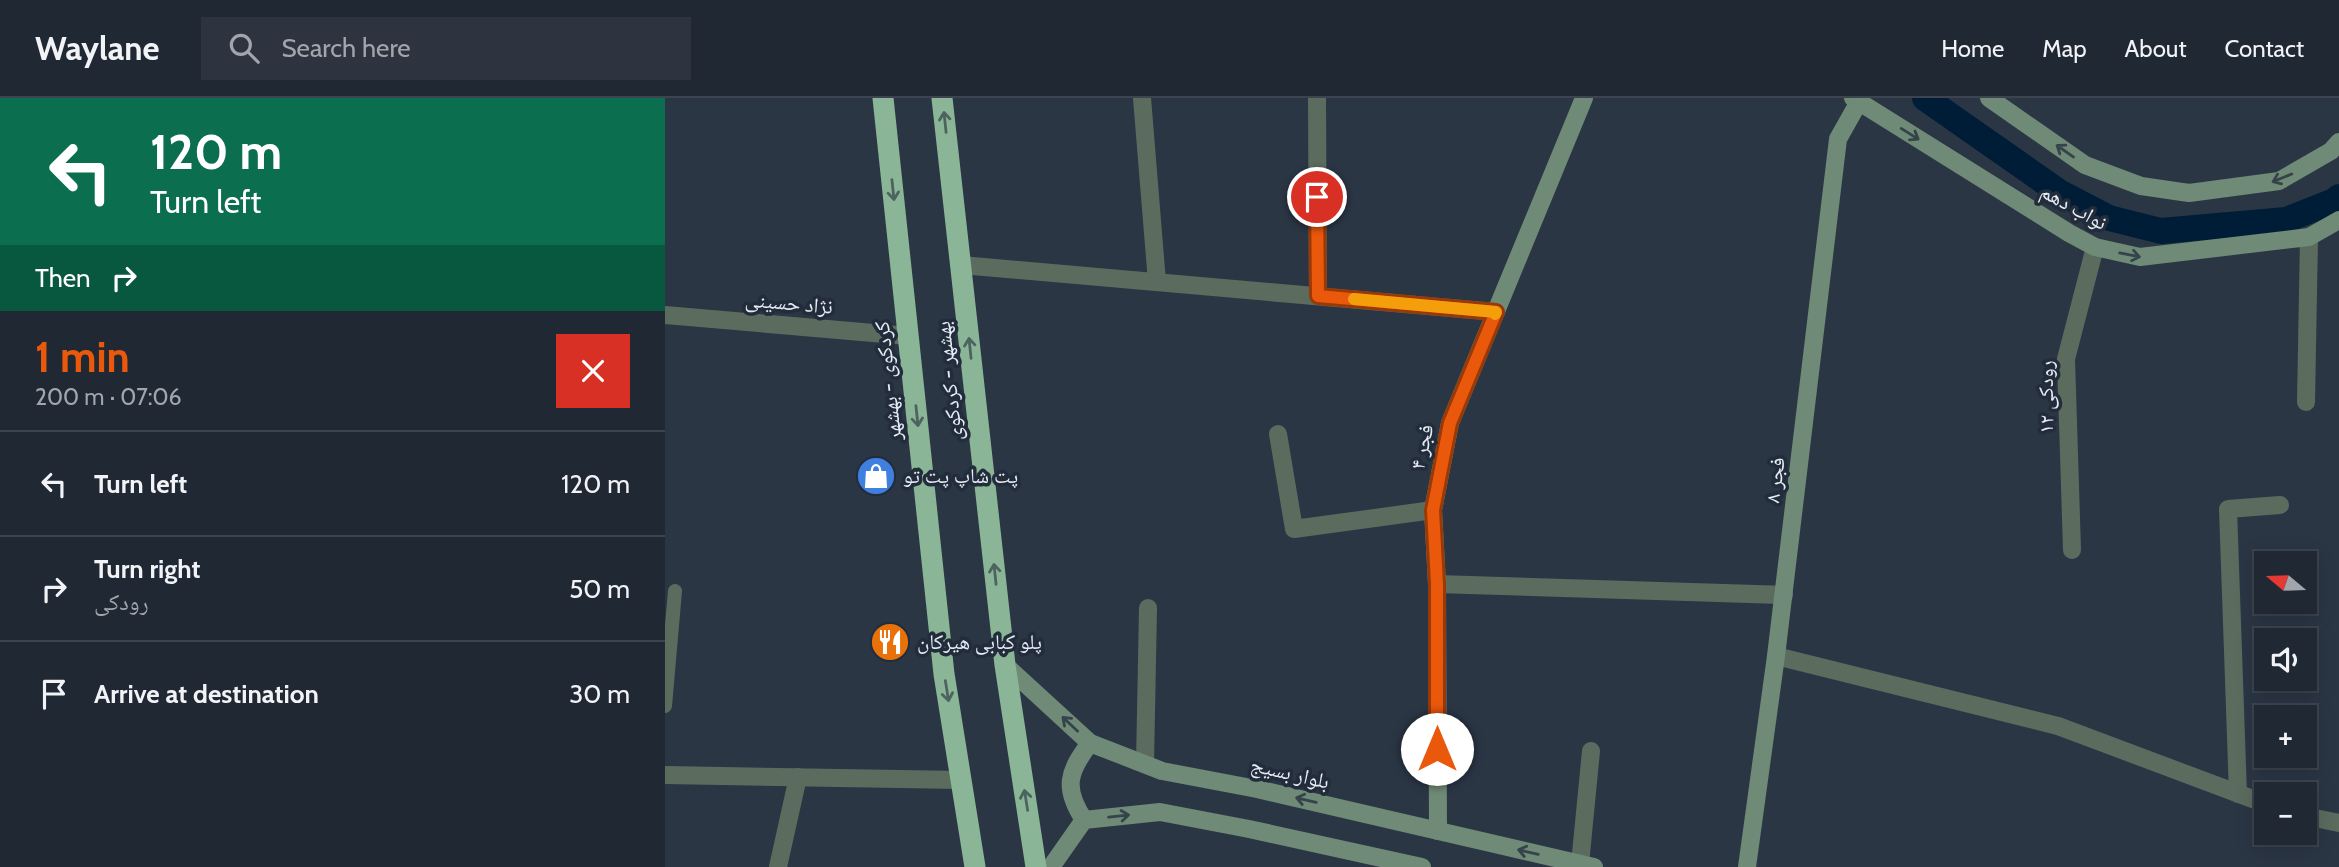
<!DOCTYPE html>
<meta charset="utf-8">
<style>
body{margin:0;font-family:Cabin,"Noto Naskh Arabic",sans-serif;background:#2d3440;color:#f1f3f6;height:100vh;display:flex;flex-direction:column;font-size:26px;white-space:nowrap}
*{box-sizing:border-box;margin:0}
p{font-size:23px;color:#a2a6ac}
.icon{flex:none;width:38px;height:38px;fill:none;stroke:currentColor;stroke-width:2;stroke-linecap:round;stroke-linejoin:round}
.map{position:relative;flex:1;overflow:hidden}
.panel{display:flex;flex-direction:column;background:#202834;width:665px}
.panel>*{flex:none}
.top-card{background:#0b6e4f;color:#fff;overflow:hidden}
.needle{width:46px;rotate:289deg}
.controls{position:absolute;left:1589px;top:453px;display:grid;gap:14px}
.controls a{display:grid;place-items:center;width:63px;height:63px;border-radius:0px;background:#202834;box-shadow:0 4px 18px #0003,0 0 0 2px #3d444f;font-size:35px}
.pin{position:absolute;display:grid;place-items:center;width:60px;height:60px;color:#fff;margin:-30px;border:4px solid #fff;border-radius:50%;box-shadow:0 2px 7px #0007}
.me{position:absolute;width:77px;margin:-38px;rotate:0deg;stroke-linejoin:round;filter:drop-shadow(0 0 5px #0008)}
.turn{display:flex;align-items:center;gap:24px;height:147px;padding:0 35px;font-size:32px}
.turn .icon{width:91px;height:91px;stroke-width:2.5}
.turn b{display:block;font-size:49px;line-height:60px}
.then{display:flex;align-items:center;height:66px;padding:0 35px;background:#0003;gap:14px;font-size:26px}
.round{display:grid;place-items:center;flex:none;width:74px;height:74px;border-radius:0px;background:#2d3440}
.overview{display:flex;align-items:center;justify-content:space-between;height:119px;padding:0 35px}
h1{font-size:42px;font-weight:700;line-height:52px;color:#ea580c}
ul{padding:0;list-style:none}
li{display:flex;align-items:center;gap:21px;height:105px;padding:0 35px;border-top:2px solid #3d444f}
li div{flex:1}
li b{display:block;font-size:26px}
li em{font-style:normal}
header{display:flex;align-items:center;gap:42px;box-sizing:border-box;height:98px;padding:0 35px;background:#202834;border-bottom:2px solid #3d444f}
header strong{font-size:33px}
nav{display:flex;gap:38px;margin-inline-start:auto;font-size:24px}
.search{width:490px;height:63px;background:#2d3440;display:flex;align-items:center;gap:18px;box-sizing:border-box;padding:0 24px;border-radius:0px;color:#a2a6ac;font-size:26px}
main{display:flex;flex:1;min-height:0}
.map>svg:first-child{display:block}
</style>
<header>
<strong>Waylane</strong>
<div class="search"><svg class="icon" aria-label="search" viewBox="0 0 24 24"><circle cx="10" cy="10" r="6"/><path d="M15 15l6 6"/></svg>Search here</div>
<nav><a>Home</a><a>Map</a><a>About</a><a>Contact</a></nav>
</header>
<main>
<section class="panel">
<div class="top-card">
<div class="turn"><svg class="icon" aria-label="left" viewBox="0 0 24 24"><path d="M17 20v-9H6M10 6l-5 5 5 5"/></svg><div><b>120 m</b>Turn left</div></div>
<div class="then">Then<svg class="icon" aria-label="right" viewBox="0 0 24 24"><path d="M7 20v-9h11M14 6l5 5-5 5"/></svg></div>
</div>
<div class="overview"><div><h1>1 min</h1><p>200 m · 07:06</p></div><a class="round" style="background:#d93025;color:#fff"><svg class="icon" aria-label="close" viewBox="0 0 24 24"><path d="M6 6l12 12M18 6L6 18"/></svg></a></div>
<ul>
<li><svg class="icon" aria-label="left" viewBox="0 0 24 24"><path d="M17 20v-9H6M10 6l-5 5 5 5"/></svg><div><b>Turn left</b></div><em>120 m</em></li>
<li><svg class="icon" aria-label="right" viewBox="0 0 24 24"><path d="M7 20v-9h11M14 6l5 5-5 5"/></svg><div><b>Turn right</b><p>رودکی</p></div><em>50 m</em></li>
<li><svg class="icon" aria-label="arrive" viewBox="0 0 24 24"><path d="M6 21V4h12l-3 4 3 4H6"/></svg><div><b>Arrive at destination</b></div><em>30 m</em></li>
</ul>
</section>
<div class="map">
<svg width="1674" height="769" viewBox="0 0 1674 769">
<rect width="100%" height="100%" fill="#2b3645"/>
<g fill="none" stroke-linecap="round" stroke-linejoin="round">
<path stroke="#001d38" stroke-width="26" d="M 1260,0 L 1394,94 L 1444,120 L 1496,133 L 1621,122 L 1669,103 L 1674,99"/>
<path stroke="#5b6c5f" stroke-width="14" d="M 0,608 L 10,493"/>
<g stroke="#5b6c5f" stroke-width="18">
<path d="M 477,0 L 492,184"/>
<path d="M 652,0 L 653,198"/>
<path d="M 296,167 L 831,214"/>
<path d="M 0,217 L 243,238"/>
<path d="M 1641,304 L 1644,139"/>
<path d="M 613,336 L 629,431 L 768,412"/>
<path d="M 1407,452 L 1401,261 L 1430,149"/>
<path d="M 772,486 L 1119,497"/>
<path d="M 1111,558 L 1393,628 L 1601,706"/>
<path d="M 480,666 L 483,510"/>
<path d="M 0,677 L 296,682"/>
<path d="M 1573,696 L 1563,411 L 1615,407"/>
<path d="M 1640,718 L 1674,725"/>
<path d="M 915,766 L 926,653"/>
<path d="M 113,769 L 133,679"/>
</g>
<g stroke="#6f8a76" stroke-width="18">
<path d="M 1188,0 L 1404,135 L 1430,149 L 1475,159 L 1644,139 L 1674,122"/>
<path d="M 1324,0 L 1420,67 L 1476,88 L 1524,95 L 1614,83 L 1666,53 L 1674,44"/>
<path d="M 340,567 L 425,645 L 497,673 L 592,691 L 929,769"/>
<path d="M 419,722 C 398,690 403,674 425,645"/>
<path d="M 773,733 L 772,486 L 768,412 L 785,325 L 919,0"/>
<path d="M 386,769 L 419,722 L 495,714 L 584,731 L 757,769"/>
<path d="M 1082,769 L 1111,558 L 1173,41 L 1196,0"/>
</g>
<g stroke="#8bb597" stroke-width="21">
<path d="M 218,0 L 279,576 L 310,769"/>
<path d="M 277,0 L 340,567 L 371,769"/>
</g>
</g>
<defs><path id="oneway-shaft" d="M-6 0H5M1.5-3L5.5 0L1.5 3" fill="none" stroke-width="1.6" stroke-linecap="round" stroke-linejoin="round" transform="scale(1.75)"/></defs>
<g stroke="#4c6360">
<use href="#oneway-shaft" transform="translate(280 24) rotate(-96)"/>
<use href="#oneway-shaft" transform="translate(228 92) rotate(84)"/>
<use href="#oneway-shaft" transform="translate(305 250) rotate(-96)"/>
<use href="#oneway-shaft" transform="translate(252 318) rotate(84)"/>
<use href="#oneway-shaft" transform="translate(330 476) rotate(-96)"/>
<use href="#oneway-shaft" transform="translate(282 593) rotate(81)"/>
<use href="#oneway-shaft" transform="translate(361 702) rotate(-99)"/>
</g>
<g stroke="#35444a">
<use href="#oneway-shaft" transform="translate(1245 36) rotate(32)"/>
<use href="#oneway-shaft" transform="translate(1400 53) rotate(-145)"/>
<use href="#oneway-shaft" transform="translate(1617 80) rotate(158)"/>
<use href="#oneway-shaft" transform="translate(1465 157) rotate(11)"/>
<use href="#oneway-shaft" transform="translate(405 626) rotate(-137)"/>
<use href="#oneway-shaft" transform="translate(641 702) rotate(-167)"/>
<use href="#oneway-shaft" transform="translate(454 718) rotate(-6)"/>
<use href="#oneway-shaft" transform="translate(863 754) rotate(-167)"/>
</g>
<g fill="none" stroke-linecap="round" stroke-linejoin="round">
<g stroke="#983908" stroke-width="18">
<path id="route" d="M 652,99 L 653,198 L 831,214 L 785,325 L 768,412 L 772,486 L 772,651"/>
</g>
<use href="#route" stroke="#ea580c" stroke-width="12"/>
<path stroke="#f59e0b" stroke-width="12" d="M 689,201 L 831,214 L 830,216"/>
</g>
<defs>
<g id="shop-disc" transform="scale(2.0125)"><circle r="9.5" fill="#3f7fe0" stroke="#222c3b"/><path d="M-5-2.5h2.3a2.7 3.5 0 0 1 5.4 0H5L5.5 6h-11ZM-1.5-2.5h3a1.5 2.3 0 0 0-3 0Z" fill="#fff"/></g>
<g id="restaurant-disc" transform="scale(2.0125)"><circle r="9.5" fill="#e8710a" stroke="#222c3b"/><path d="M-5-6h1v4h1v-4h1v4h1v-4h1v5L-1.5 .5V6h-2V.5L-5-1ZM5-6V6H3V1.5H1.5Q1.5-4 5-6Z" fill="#fff"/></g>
</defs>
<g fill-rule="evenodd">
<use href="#shop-disc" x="211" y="378"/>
<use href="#restaurant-disc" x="225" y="544"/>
</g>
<g text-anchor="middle" stroke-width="7" stroke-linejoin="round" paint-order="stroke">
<g font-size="21" fill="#e5ecf6" stroke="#222c3b">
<text transform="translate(1409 109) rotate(29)" y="7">نواب دهم</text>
<text transform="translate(124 205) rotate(5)" y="7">نژاد حسینی</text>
<text transform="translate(223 283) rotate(-96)" y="7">کردکوی - بهشهر</text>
<text transform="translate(284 283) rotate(-96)" y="7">بهشهر - کردکوی</text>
<text transform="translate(1381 299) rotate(-90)" y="7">رودکی ۱۲</text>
<text transform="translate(757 349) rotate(-78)" y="7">فجر ۴</text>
<text transform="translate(1110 382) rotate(-83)" y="7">فجر ۸</text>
<text transform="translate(625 675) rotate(13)" y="7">بلوار بسیج</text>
</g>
<g font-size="21" fill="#e5ecf6" stroke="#222c3b" text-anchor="start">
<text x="238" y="385">پت شاپ پت تو</text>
<text x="252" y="551">پلو کبابی هیرکان</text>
</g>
</g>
</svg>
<div class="controls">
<a><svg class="needle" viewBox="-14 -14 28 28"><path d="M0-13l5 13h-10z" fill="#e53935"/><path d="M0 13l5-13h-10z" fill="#a2a6ac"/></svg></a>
<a><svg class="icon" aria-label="sound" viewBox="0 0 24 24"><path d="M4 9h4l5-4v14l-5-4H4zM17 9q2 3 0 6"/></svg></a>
<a>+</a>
<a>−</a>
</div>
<div class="pin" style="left:652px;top:99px;background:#d93025"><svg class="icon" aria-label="arrive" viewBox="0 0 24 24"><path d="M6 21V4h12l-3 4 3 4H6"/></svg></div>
<svg class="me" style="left:772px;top:651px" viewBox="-20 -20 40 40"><circle r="19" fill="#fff"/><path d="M0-13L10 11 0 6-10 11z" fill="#ea580c"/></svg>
</div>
</main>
